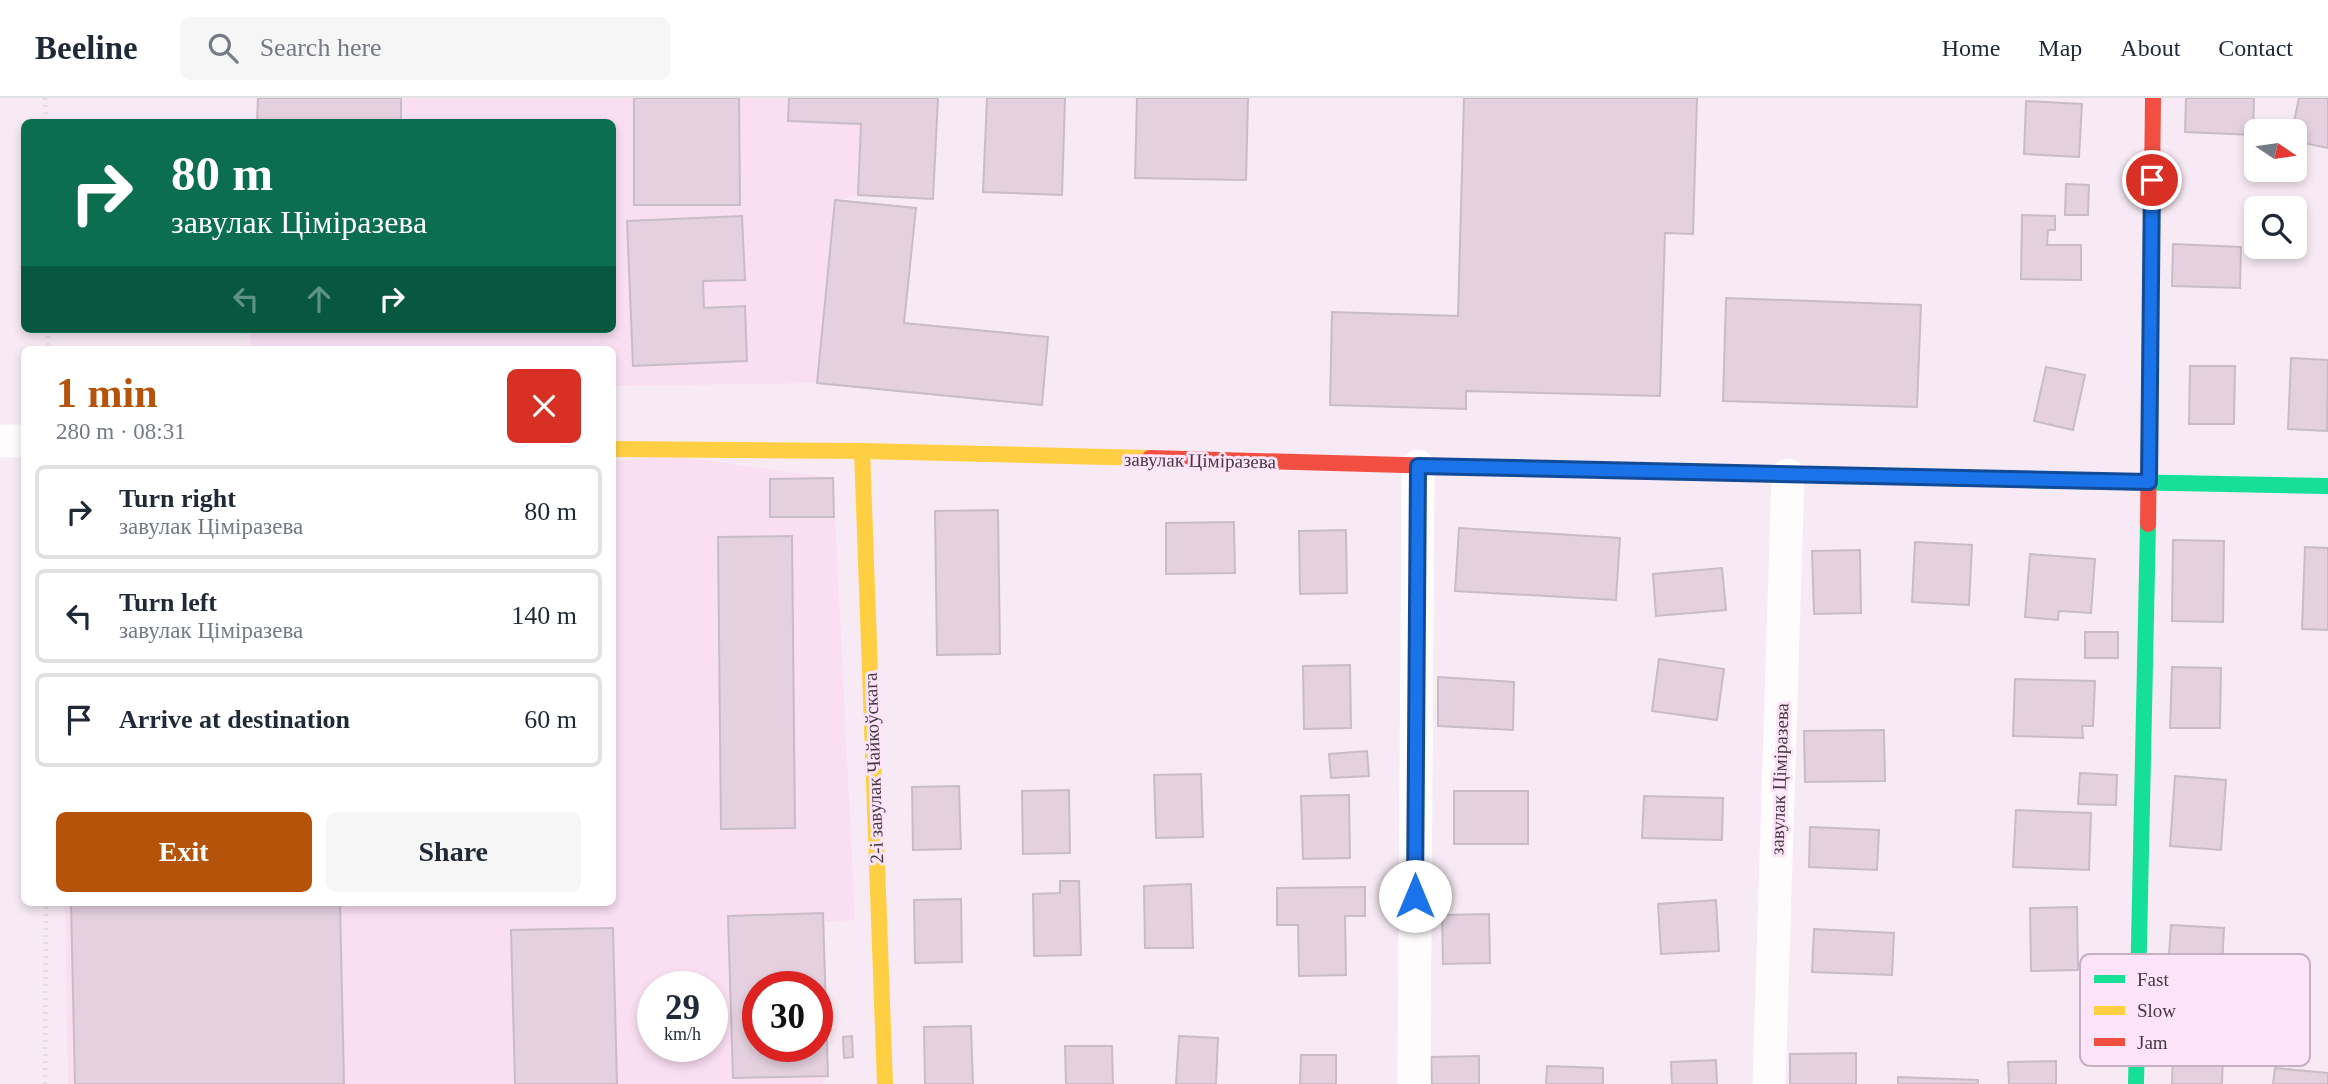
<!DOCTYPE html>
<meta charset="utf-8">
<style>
body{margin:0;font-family:"Times New Roman",serif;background:#f6f6f7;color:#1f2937;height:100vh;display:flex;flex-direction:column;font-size:26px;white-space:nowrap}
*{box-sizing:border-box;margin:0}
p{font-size:23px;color:#747a83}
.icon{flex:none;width:38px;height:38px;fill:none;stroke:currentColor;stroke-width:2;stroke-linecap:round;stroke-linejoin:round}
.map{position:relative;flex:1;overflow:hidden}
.panel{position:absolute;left:21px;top:248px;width:595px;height:560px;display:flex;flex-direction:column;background:#fff;border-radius:10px;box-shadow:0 4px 10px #0003}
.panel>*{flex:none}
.top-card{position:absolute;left:21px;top:21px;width:595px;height:214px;border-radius:10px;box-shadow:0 4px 10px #0003;background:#0b6e4f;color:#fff;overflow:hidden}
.needle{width:46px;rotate:103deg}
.buttons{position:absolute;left:2244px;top:21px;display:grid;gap:14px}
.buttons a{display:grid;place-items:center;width:63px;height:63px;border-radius:10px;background:#fff;box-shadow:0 4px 10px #0003;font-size:35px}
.speed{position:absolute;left:637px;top:873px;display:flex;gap:14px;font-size:35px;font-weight:700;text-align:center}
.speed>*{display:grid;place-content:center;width:91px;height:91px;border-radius:50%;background:#fff;box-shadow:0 4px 10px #0003;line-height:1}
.speed small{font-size:18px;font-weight:400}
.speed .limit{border:10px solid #d22;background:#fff;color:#111}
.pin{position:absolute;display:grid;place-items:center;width:60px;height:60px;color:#fff;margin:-30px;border:4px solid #fff;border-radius:50%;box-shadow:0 2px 7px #0007}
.me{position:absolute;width:77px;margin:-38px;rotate:0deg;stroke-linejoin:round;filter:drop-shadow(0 0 5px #0008)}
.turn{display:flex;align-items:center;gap:24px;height:147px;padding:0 35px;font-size:32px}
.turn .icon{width:91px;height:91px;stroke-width:2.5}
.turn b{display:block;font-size:49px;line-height:60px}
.lanes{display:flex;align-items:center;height:66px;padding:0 35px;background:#0003;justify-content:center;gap:35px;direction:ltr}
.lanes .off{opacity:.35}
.round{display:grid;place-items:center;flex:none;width:74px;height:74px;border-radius:10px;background:#f6f6f7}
.head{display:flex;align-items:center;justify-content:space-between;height:119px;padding:0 35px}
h1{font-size:42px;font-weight:700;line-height:52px;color:#b45309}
.button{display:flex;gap:14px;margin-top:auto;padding:14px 35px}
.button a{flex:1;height:80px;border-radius:10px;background:#b45309;color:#fff;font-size:28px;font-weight:700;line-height:80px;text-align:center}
.button a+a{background:#f6f6f7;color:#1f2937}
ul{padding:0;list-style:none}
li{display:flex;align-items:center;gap:21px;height:94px;margin:0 14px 10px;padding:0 21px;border:4px solid #e0e1e3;border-radius:10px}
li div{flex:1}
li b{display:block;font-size:26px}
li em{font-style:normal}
header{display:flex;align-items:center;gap:42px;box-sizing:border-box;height:98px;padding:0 35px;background:#fff;border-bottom:2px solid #e0e1e3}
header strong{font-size:33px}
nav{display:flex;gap:38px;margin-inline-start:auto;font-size:24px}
.search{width:490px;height:63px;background:#f6f6f7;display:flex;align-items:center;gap:18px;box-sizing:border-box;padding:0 24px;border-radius:10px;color:#747a83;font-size:26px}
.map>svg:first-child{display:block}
</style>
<header>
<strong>Beeline</strong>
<div class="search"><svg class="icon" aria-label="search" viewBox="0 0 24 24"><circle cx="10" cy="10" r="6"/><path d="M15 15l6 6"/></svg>Search here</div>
<nav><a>Home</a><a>Map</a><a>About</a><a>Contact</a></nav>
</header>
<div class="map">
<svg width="2328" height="986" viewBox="0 0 2328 986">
<rect width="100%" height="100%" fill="#f8eaf4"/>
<g fill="#fadef2" fill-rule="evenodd">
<path d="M 258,0 L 789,0 L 788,23 L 861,26 L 858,97 L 835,103 L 817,285 L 613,288 L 612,252 L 250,252 L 250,231 L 612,231 L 612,24 L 257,24 Z"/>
<path d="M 674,358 L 833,380 L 855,822 L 823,824 L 828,978 L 822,986 L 68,986 L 65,805 L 612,805 L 613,363 ZM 653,889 L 712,889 L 712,948 L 653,948 ZM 758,889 L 817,889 L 817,948 L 758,948 Z"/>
</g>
<g fill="#e4d0df" stroke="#c8bcc5" stroke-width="2" fill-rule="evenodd">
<path d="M 258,0 L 401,0 L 401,24 L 257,24 Z"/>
<path d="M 634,0 L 739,0 L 740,107 L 634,107 Z"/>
<path d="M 789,0 L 938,0 L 933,101 L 858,97 L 861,26 L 788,23 Z"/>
<path d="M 987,0 L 1065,0 L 1062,97 L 983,94 Z"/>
<path d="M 1137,0 L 1248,0 L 1246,82 L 1135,80 Z"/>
<path d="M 1464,0 L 1697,0 L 1693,136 L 1665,135 L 1660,298 L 1466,293 L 1466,311 L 1330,307 L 1332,214 L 1458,218 Z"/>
<path d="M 2186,0 L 2254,0 L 2253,37 L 2185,34 Z"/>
<path d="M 2299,0 L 2328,0 L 2328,50 L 2294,43 L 2294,33 L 2292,33 Z"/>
<path d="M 2026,3 L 2082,6 L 2079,59 L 2024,56 Z"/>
<path d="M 2066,86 L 2089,87 L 2088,117 L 2065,117 Z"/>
<path d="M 835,102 L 916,110 L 904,225 L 1048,239 L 1042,307 L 817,285 Z"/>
<path d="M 2022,117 L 2055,118 L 2055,132 L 2048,132 L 2047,147 L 2081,147 L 2081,182 L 2021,181 Z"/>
<path d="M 742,118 L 745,182 L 703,183 L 704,210 L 745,208 L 747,263 L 633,268 L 627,123 Z"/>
<path d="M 2173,146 L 2241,149 L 2240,190 L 2172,188 Z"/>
<path d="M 1726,200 L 1921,207 L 1917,309 L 1723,303 Z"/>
<path d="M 2291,260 L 2328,262 L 2327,333 L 2288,331 Z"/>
<path d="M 2190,268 L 2235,268 L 2234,326 L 2189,326 Z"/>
<path d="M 2046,269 L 2085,277 L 2073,332 L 2034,323 Z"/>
<path d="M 833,380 L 834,419 L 770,419 L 770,381 Z"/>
<path d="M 998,412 L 1000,556 L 937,557 L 935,413 Z"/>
<path d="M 1234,424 L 1235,475 L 1166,476 L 1166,425 Z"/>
<path d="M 1459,430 L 1620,440 L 1616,502 L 1455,493 Z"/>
<path d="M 1346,432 L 1347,495 L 1300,496 L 1299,433 Z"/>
<path d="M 792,438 L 795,730 L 721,731 L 718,439 Z"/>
<path d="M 2173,442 L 2224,443 L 2223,524 L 2172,523 Z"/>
<path d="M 1915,444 L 1972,447 L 1969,507 L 1912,504 Z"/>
<path d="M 2305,449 L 2328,450 L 2328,532 L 2302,531 Z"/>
<path d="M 1860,452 L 1861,515 L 1814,516 L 1812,453 Z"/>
<path d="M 2030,456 L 2095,461 L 2091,515 L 2059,513 L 2058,522 L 2025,519 Z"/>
<path d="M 1722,470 L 1726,512 L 1656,518 L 1653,476 Z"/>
<rect x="2085" y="534" width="33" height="26"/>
<path d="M 1659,561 L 1724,571 L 1717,622 L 1652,613 Z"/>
<path d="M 1350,567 L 1351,630 L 1304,631 L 1303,568 Z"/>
<path d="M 2172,569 L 2221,570 L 2220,630 L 2170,630 Z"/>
<path d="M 1438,579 L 1514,584 L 1513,632 L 1438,628 Z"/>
<path d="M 2015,581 L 2095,583 L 2093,628 L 2082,628 L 2083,640 L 2013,638 Z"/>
<path d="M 1884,632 L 1885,683 L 1805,684 L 1804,633 Z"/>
<path d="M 1367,653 L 1369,678 L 1331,680 L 1329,656 Z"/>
<path d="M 2080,675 L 2117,677 L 2116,707 L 2078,706 Z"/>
<path d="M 1201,676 L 1203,739 L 1156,740 L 1154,677 Z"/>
<path d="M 2175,678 L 2226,682 L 2221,752 L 2170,748 Z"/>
<path d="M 959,688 L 961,751 L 913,752 L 912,689 Z"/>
<path d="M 1069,692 L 1070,755 L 1023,756 L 1022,693 Z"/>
<rect x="1454" y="693" width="74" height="53"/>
<path d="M 1349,697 L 1350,760 L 1303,761 L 1301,698 Z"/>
<path d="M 1644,698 L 1723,700 L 1722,742 L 1642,740 Z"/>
<path d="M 2016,712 L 2091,715 L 2089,772 L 2013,769 Z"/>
<path d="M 1810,729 L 1879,732 L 1877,772 L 1809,769 Z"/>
<path d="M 1060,783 L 1079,783 L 1081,857 L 1034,858 L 1033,796 L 1060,795 Z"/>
<path d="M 1191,786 L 1193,850 L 1145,850 L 1144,788 Z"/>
<path d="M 1365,789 L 1365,818 L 1345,818 L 1346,877 L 1299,878 L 1298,827 L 1277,827 L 1277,790 Z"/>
<path d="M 961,801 L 962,864 L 915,865 L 914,802 Z"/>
<path d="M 1716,802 L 1719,853 L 1661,856 L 1658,806 Z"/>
<path d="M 71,805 L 340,805 L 344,986 L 75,986 Z"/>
<path d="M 2077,809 L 2078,872 L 2031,873 L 2030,810 Z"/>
<path d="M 823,815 L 828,978 L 733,980 L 728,818 ZM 758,889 L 817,889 L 817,948 L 758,948 Z"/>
<path d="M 1489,816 L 1490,865 L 1443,866 L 1442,817 Z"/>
<path d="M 2171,827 L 2224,830 L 2221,890 L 2167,886 Z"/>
<path d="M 613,830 L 617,986 L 515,986 L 511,832 Z"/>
<path d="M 1814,831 L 1894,835 L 1892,877 L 1812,874 Z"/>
<path d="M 971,928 L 973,986 L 925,986 L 924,929 Z"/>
<path d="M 852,938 L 853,959 L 844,960 L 843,939 Z"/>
<path d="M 1179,938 L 1218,940 L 1216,986 L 1176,986 Z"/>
<path d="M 1065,948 L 1112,948 L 1113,986 L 1066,986 Z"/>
<path d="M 1856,955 L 1856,986 L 1790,986 L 1790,956 Z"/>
<path d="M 2173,956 L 2223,958 L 2222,986 L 2172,986 Z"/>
<path d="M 1301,957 L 1336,957 L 1336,986 L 1300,986 Z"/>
<path d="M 1479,958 L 1479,986 L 1432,986 L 1431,959 Z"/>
<path d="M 1716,962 L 1717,986 L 1672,986 L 1671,964 Z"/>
<path d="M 2056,963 L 2056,986 L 2009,986 L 2008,964 Z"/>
<path d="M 1547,968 L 1603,970 L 1603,986 L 1546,986 Z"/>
<path d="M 2275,970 L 2328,975 L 2328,986 L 2273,986 Z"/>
<path d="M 1898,979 L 1978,982 L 1978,986 L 1898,986 Z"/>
</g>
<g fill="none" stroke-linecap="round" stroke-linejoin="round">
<g stroke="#e2dee1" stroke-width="4.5" stroke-dasharray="2 5" stroke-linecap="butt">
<path d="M 45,0 L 46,24"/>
<path d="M 48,231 L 48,252"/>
<path d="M 45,986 L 46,805"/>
</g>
<g stroke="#fefcfd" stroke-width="33">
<path d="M 0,343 L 24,343"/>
<path d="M 1414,986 L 1418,368"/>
<path d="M 1769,986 L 1788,377"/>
</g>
<g stroke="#16e098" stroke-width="16">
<path d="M 2022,382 L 2328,388"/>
<path d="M 2136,986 L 2148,426"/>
</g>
<g stroke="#ffcf43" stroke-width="16">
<path d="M 612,351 L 862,353 L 1150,360"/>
<path d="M 862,353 L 885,986"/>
<path d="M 1510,370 L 2022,382"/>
</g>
<g stroke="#f24e42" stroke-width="16">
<path d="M 1150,360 L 1510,370"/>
<path d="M 2148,426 L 2153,0"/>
</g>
</g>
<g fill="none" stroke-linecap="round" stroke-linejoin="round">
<g stroke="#114b97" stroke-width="18">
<path id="route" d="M 1415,798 L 1418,368 L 2149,384 L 2152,82"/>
</g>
<use href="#route" stroke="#1a73e8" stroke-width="12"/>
</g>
<g text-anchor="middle" stroke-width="6" stroke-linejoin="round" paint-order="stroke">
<g font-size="19" fill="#453842" stroke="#fee4f8">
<text transform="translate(1200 362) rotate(1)" y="7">завулак Ціміразева</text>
<text transform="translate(873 670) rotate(-92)" y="7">2-і завулак Чайкоўскага</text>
<text transform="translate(1779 681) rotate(-88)" y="7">завулак Ціміразева</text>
</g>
</g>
<rect x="2080" y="856" width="230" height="112" rx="10" fill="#fee4f8" stroke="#c6b0c1" stroke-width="2"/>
<rect x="2094" y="877" width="31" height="8" fill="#16e098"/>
<rect x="2094" y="908" width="31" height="9" fill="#ffcf43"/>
<rect x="2094" y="940" width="31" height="8" fill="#f24e42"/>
<g font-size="19" fill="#453842">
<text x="2137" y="888">Fast</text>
<text x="2137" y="919">Slow</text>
<text x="2137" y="951">Jam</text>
</g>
</svg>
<div class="buttons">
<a><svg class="needle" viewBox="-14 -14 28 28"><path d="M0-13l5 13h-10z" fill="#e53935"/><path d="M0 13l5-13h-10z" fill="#747a83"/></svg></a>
<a><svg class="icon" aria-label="search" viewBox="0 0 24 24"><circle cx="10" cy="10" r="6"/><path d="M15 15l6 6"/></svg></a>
</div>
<div class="speed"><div>29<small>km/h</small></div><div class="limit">30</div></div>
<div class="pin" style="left:2152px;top:82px;background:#d93025"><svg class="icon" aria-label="arrive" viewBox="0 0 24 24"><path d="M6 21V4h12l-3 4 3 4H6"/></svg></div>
<svg class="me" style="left:1415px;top:798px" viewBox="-20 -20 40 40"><circle r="19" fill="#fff"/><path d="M0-13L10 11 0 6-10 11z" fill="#1a73e8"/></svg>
<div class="top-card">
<div class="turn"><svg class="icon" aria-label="right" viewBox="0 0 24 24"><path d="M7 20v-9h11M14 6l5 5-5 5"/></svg><div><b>80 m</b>завулак Ціміразева</div></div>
<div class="lanes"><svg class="icon off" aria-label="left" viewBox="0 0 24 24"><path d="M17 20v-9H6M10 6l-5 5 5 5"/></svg><svg class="icon off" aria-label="ahead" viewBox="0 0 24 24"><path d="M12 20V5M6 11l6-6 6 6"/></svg><svg class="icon" aria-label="right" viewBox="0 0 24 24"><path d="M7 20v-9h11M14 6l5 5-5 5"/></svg></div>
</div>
<section class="panel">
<div class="head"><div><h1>1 min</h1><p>280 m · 08:31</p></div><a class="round" style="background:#d93025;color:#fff"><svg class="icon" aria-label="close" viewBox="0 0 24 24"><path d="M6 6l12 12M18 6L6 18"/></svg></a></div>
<ul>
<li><svg class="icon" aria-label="right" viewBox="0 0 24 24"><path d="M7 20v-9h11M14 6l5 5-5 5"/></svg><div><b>Turn right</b><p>завулак Ціміразева</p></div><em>80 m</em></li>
<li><svg class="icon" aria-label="left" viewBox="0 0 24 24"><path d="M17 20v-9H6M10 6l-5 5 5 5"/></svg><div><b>Turn left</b><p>завулак Ціміразева</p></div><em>140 m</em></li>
<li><svg class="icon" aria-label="arrive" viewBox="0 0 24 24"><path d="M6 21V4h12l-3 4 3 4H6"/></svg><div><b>Arrive at destination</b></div><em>60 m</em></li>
</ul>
<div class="button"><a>Exit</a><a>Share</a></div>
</section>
</div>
